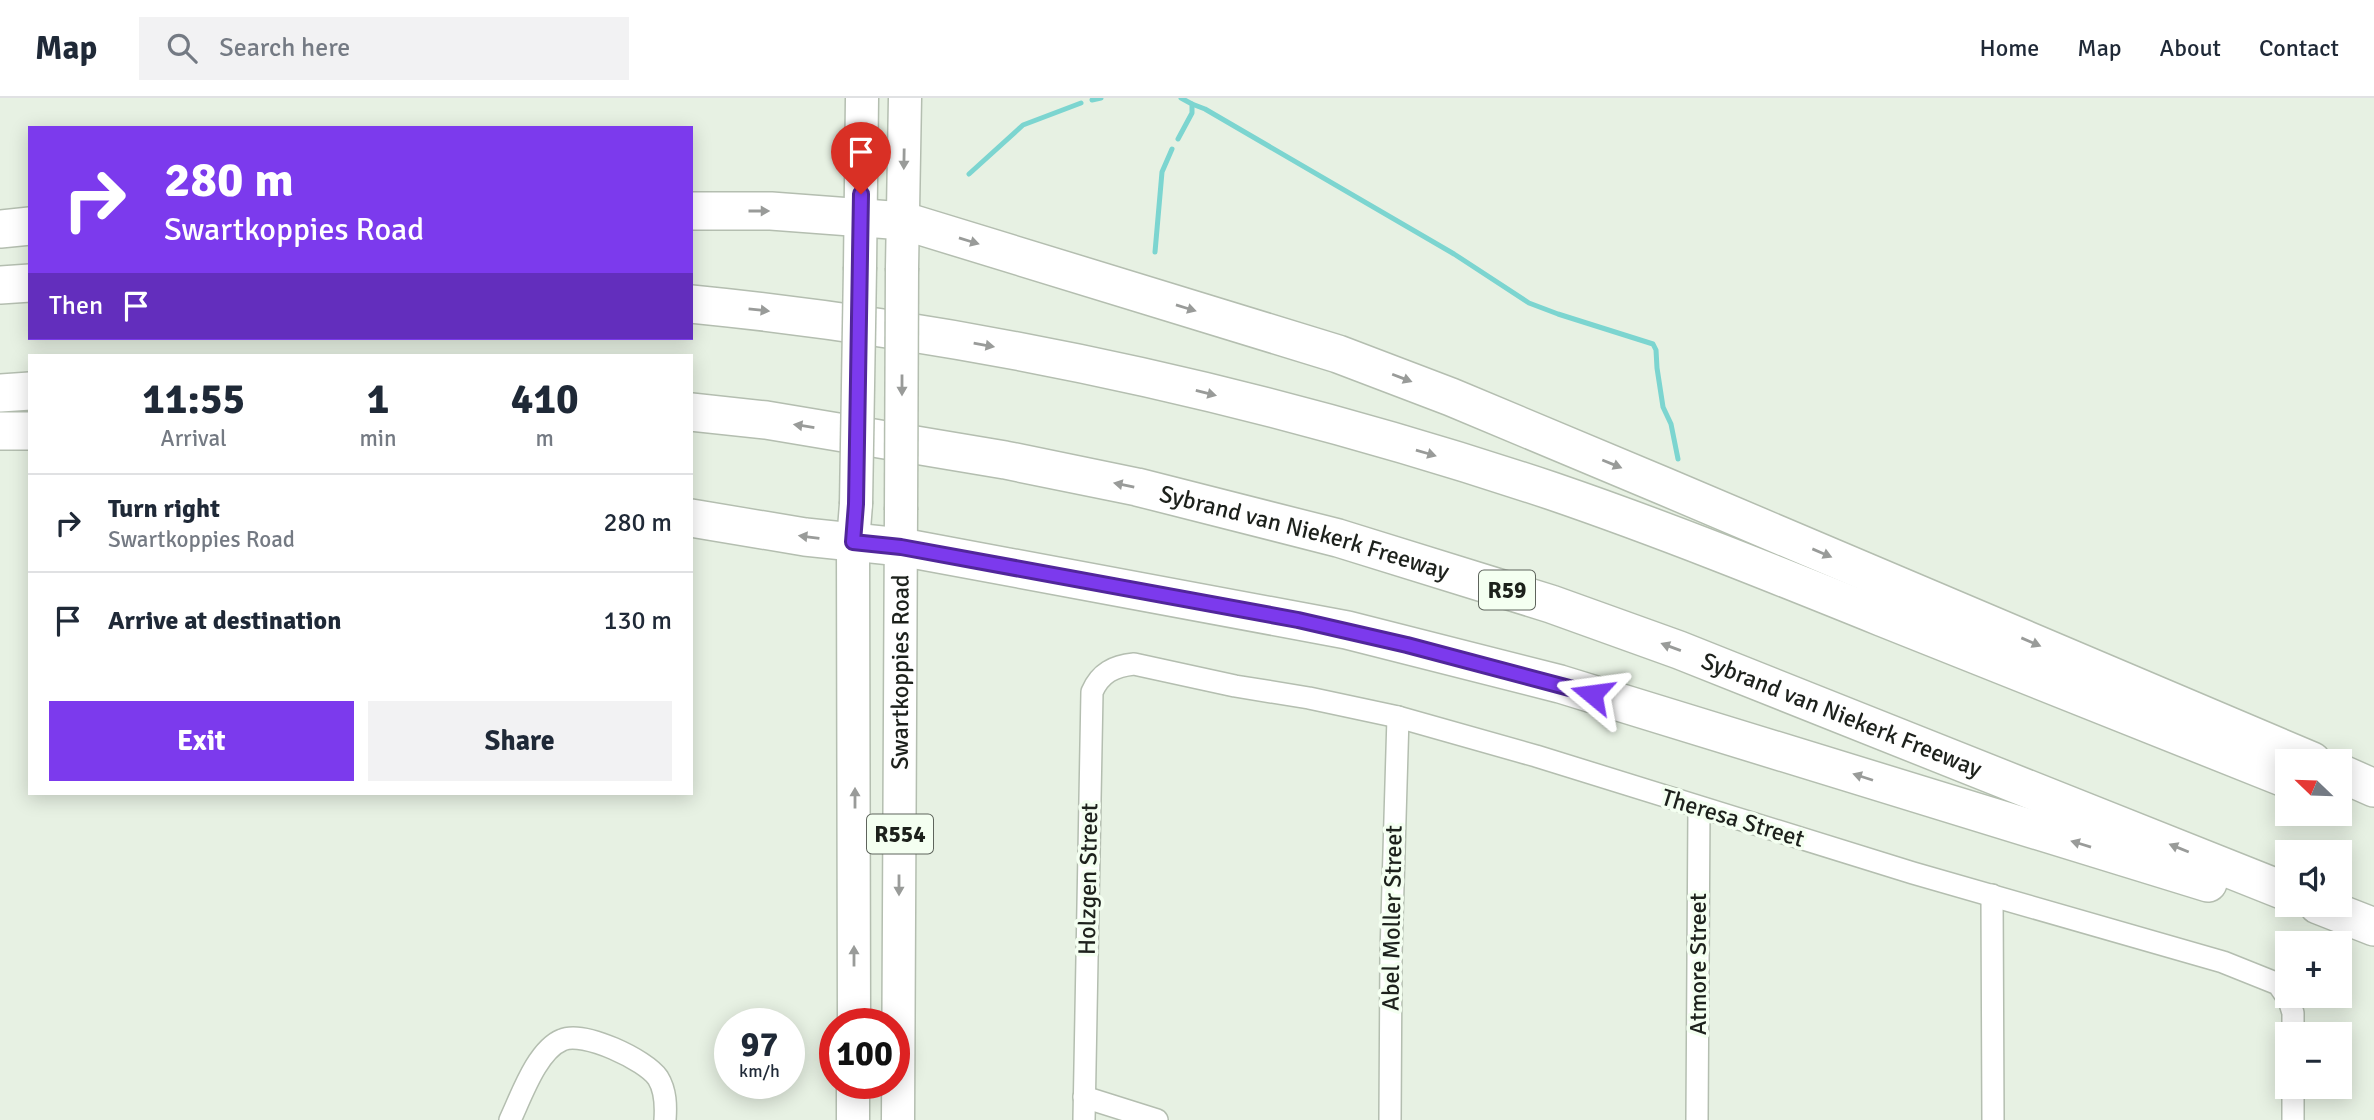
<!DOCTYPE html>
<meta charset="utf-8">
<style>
body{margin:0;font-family:Signika,sans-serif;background:#f2f2f3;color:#1f2937;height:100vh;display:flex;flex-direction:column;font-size:26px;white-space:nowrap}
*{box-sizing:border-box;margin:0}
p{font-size:23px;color:#747a83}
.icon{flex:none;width:38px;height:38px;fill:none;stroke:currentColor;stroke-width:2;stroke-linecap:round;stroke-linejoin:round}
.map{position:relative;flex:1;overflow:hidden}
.side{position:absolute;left:28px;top:256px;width:665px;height:441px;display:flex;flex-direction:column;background:#fff;border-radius:0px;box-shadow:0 4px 18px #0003}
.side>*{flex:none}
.banner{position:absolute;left:28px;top:28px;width:665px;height:214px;border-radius:0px;box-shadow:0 4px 18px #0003;background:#7c3aed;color:#fff;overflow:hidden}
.needle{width:46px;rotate:293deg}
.controls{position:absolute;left:2275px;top:651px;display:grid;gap:14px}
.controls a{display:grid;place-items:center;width:77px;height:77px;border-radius:0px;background:#fff;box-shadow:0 4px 18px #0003;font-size:35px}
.speed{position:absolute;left:714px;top:910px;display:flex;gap:14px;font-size:35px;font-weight:700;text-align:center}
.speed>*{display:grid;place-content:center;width:91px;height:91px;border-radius:50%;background:#fff;box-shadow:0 4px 18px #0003;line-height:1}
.speed small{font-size:18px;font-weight:400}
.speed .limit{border:10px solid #d22;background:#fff;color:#111}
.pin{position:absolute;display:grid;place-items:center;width:60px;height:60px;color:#fff;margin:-72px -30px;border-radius:50% 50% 50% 0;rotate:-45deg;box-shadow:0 0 7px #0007}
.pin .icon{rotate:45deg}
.me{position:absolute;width:77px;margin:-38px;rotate:286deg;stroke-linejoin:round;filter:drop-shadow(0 0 5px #0008)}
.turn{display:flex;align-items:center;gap:24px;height:147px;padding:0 21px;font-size:32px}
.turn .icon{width:91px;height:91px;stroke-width:2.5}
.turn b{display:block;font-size:49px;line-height:60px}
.then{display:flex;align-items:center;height:66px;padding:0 21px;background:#0003;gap:14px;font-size:26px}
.eta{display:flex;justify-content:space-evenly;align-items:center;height:119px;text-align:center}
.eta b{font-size:42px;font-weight:700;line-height:49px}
.cta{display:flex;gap:14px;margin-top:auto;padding:14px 21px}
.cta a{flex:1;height:80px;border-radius:0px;background:#7c3aed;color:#fff;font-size:28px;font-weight:700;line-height:80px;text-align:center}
.cta a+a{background:#f2f2f3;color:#1f2937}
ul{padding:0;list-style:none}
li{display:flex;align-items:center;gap:21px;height:98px;padding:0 21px;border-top:2px solid #e0e1e3}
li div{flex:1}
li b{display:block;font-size:26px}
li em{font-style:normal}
header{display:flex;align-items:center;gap:42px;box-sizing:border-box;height:98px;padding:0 35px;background:#fff;border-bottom:2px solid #e0e1e3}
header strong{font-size:33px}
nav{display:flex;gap:38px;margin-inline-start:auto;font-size:24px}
.search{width:490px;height:63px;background:#f2f2f3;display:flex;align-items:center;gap:18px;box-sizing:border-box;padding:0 24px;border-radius:0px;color:#747a83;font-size:26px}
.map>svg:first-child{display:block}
</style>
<header>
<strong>Map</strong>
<div class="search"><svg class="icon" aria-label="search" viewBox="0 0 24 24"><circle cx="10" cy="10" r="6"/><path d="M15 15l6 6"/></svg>Search here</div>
<nav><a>Home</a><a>Map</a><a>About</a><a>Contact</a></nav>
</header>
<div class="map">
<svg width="2374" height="1022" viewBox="0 0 2374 1022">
<rect width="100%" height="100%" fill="#e7f1e3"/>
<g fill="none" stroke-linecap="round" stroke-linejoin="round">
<g stroke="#7cd5d0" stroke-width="5">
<path d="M 1092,2 L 1101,0"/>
<path d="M 1192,6 L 1205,11 L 1454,156 L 1529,205 L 1558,216 L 1653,246 L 1656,252 L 1657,270 L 1663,309 L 1671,326 L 1678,361"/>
<path d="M 1178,41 L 1192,15 L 1192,6 L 1181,0"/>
<path d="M 969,76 L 1023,27 L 1081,5"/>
<path d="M 1155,154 L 1162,74 L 1172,51"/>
</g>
<g stroke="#b4beb0" stroke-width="24">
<g id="minor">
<path d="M 1992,797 L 1993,1022"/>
<path d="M 2293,989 L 2293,1022"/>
<path d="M 1084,999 L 1157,1022"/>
<path d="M 510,1022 C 521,999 537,952 562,942 C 583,932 646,962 658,980 C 666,993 666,1008 665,1022"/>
<path d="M 1084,1022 L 1092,594 C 1100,575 1114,568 1134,566 L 1235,588 L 1309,600 L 1398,619 L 1536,658 L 1913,775 L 2223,864 L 2278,886 L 2289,902 L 2293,915 L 2293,936"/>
<path d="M 1390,1022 L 1391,855 L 1398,619"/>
<path d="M 1697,1022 L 1699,710"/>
</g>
</g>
<g stroke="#b4beb0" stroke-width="35">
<g id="primary">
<path d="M 860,169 L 862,0"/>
<path d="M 902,170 L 905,0"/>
<path d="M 854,926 L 853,444 L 856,406"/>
<path d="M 853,1022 L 853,985"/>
<path id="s1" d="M 898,1022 L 901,412"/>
</g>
</g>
<g stroke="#b4beb0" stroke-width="40">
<g id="motorway">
<path d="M 691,113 L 771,113 L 904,123 L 1338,256 L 1451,299 L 1666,389 L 2312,663"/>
<path d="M 0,131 L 30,128"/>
<path d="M 0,187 L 30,185"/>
<path d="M 691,206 C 983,235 1273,300 1552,393 C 1663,431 1772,475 1881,519 C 2017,573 2152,627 2287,681"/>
<path d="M 0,295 L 30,293"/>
<path id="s2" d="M 691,314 L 766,322 L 1005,362 L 1137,389 L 1338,440 L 1551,506 L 1679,552 L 2287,794"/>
<path d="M 0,333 L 30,333"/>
<path d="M 691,420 L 805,439 L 901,449 L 1347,532 L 1560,586 L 2208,785"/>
<path d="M 2340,675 L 2374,690"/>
<path d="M 2318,807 L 2374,829"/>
</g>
</g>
<use href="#minor" stroke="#fff" stroke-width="21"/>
<use href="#primary" stroke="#fff" stroke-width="32"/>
<use href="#motorway" stroke="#fff" stroke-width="37"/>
<g stroke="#b4beb0" stroke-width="35" stroke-linecap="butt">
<g id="primary-bridge">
<path d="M 856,406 L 860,169"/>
<path d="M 901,412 L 902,170"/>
</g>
</g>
<use href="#primary-bridge" stroke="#fff" stroke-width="32"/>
</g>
<defs><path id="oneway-solid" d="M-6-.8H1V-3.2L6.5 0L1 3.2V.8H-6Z" transform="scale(1.75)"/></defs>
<g fill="#999b99">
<use href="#oneway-solid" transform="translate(904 61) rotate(91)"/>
<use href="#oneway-solid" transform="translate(759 113)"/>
<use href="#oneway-solid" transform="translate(969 143) rotate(17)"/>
<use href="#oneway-solid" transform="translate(1186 210) rotate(17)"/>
<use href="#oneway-solid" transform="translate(759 212) rotate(6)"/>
<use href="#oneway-solid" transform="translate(984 247) rotate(10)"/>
<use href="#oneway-solid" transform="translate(1402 280) rotate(21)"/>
<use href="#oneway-solid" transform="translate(902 287) rotate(90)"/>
<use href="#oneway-solid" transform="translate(1206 295) rotate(14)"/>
<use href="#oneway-solid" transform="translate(804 328) rotate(-171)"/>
<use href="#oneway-solid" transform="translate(1426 355) rotate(16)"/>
<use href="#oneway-solid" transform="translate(1612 366) rotate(22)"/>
<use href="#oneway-solid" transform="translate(1124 387) rotate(-168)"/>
<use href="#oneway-solid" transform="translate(809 439) rotate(-173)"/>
<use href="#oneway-solid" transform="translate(1822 455) rotate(23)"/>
<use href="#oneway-solid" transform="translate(2031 544) rotate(23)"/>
<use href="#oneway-solid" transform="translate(1671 549) rotate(-160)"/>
<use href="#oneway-solid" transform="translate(1863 679) rotate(-162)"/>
<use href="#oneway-solid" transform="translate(855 700) rotate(-90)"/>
<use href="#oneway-solid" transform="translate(2081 746) rotate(-163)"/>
<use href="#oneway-solid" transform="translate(2179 750) rotate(-158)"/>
<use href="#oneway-solid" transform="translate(899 787) rotate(90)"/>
<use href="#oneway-solid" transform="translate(854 858) rotate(-90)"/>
</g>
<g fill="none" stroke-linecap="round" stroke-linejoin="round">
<g stroke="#51269a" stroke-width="18">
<path id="route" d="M 861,96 L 856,406 L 853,444 L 901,449 L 1298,522 L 1407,547 L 1592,596"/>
</g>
<use href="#route" stroke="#7c3aed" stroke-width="12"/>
</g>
<g text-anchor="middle" stroke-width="7" stroke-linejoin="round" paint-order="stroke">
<g fill="#f4fff1" stroke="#5e645c" stroke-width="2">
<rect x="1479" y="472.5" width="56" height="39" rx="5"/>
<rect x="867" y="716.5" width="66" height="39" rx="5"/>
</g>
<g font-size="23" font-weight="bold" fill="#1d211c">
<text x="1507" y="500">R59</text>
<text x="900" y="744">R554</text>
</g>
<g font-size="24" fill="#1d211c" stroke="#f4fff1">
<text dy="8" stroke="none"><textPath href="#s2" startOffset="626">Sybrand van Niekerk Freeway</textPath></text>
<text dy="8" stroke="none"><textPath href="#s1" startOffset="448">Swartkoppies Road</textPath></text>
<text dy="8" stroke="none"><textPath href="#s2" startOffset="1194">Sybrand van Niekerk Freeway</textPath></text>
<text transform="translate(1733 720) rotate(17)" y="8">Theresa Street</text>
<text transform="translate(1088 781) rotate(-89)" y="8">Holzgen Street</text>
<text transform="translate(1392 820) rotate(-89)" y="8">Abel Moller Street</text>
<text transform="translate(1698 866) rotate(-90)" y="8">Atmore Street</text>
</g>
</g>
</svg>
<div class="controls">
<a><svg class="needle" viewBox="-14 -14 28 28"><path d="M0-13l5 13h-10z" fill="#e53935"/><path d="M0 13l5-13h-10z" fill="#747a83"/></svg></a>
<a><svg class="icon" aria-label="sound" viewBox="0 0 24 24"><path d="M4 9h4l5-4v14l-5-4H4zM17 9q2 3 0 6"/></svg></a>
<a>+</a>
<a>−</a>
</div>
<div class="speed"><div>97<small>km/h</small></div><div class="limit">100</div></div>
<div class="pin" style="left:861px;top:96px;background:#d93025"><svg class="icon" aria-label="arrive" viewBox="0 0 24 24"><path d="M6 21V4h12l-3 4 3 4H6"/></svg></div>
<svg class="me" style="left:1592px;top:596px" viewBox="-20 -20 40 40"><path d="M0-17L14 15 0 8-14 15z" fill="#7c3aed" stroke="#fff" stroke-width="4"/></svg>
<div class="banner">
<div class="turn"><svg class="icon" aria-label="right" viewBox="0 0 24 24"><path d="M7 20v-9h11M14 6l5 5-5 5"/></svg><div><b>280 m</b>Swartkoppies Road</div></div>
<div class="then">Then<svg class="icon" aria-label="arrive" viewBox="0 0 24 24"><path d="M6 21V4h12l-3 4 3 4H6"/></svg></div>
</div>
<section class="side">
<div class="eta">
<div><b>11:55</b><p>Arrival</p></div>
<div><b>1</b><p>min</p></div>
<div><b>410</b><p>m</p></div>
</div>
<ul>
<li><svg class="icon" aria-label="right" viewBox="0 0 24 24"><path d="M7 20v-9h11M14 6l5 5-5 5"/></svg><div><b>Turn right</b><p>Swartkoppies Road</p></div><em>280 m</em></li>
<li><svg class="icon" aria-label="arrive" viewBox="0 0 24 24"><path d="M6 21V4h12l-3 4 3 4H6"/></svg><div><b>Arrive at destination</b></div><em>130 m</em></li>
</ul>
<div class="cta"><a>Exit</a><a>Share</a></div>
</section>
</div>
